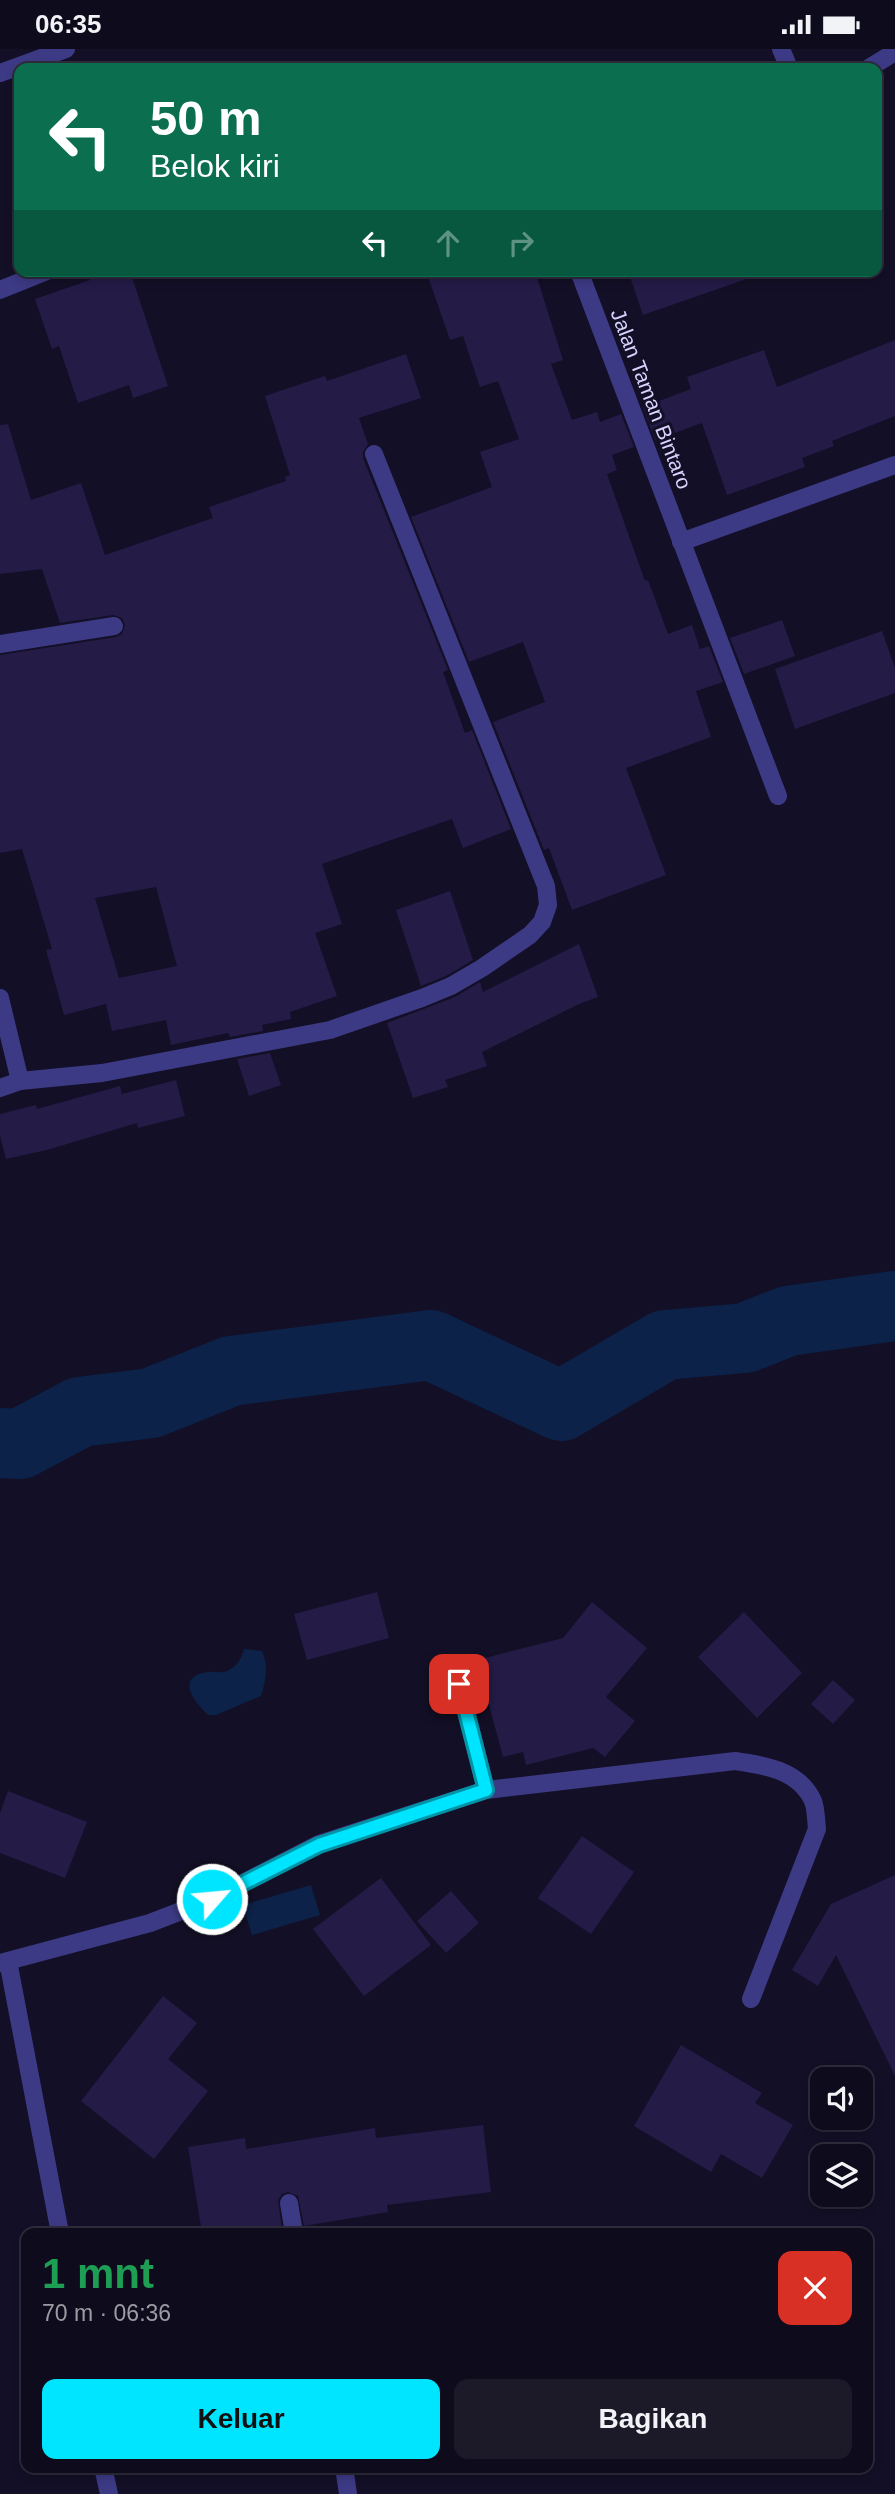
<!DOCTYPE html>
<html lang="id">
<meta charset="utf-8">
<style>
body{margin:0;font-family:Arial,sans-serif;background:#1c1929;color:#f1f3f6;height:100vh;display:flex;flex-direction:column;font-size:26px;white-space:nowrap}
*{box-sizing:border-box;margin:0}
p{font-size:23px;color:#9b9ba3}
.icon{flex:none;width:38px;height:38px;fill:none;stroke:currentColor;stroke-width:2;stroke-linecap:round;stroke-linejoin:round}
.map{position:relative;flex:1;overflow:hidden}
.drawer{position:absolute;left:21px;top:2179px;width:852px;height:245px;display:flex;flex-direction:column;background:#0e0b1c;border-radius:14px;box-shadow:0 4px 10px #0003,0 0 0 2px #2e2b3b}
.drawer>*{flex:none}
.banner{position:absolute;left:14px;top:14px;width:868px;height:214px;border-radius:14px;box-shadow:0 4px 10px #0003,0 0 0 2px #2e2b3b;background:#0b6e4f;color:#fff;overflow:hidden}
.fabs{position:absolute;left:810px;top:2018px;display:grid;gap:14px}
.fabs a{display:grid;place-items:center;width:63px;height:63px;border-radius:14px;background:#0e0b1c;box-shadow:0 4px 10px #0003,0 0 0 2px #2e2b3b;font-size:35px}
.pin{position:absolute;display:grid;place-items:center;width:60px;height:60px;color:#fff;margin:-30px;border-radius:14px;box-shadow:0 4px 10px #0006}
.me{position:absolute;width:77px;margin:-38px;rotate:63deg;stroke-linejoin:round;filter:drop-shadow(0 0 5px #0008)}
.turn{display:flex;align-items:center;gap:24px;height:147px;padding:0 21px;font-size:32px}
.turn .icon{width:91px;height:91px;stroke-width:2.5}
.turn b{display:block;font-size:49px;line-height:60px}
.lanes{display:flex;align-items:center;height:66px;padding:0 21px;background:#0003;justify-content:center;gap:35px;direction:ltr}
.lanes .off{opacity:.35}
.round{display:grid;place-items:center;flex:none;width:74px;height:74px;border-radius:14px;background:#1c1929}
.overview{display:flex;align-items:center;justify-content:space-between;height:119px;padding:0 21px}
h1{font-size:42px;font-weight:700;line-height:52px;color:#1e9e55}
.primary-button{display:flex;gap:14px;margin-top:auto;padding:14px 21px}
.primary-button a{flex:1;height:80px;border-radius:14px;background:#00e5ff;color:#111;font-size:28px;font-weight:700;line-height:80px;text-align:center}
.primary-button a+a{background:#1c1929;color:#f1f3f6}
.status{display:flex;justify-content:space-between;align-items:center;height:49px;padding:0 35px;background:#0e0b1c;direction:ltr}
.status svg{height:19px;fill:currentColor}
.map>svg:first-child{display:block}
</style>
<div class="status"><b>06:35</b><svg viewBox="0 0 49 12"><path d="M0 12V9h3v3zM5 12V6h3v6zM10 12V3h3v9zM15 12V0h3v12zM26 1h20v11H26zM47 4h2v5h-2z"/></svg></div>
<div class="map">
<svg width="895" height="2445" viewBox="0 0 895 2445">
<rect width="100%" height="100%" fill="#130f26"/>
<g fill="#0c2248">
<path d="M 244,1600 L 262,1602 C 269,1618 266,1630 261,1647 L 216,1666 L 208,1666 C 195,1654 174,1628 207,1623 C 214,1622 222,1625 229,1621 C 238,1616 241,1610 244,1600 Z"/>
<path d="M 311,1836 L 320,1866 L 252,1886 L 243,1856 Z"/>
</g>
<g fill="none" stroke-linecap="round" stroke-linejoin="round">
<path stroke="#0c2248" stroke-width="70" d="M 0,1394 L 20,1395 L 80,1363 L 151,1354 L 231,1322 L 431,1296 L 561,1357 L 665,1296 L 745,1289 L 788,1272 L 895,1257"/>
</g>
<g fill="#241b47" fill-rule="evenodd">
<path d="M 106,222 L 130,222 L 168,337 L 133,349 L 129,336 L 78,354 L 59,297 L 52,300 L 35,250 L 90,231 L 89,228 Z"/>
<path d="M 426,222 L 535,222 L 563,311 L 551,315 L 572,371 L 597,363 L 600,373 L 621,365 L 634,398 L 612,406 L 617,421 L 607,425 L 645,532 L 648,531 L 668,585 L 692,576 L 700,600 L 709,597 L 723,633 L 696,642 L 711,688 L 626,719 L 666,826 L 572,861 L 549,799 L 544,801 L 493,673 L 545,653 L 523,593 L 469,613 L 411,468 L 492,438 L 480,403 L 519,390 L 498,332 L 480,338 L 463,287 L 450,291 Z"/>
<path d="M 628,222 L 754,222 L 755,227 L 643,266 Z"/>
<path d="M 895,291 L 895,367 L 832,392 L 834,397 L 802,409 L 805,418 L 727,446 L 702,374 L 655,391 L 643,358 L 691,340 L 687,328 L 764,301 L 777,338 Z"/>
<path d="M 406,305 L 421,349 L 359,369 L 368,395 L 363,403 L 363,409 L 448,621 L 443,623 L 465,684 L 472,681 L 511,780 L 463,799 L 452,770 L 322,815 L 342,875 L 315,884 L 337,947 L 290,963 L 291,970 L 262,976 L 263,982 L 230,988 L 228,984 L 171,996 L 166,971 L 112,982 L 106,955 L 64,966 L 46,901 L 52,900 L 22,800 L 0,804 L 0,606 L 116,588 L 122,585 L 125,576 L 122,569 L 113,566 L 60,574 L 42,520 L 0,525 L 0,376 L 8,375 L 31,451 L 81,434 L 105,506 L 213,469 L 209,458 L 286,432 L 285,428 L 290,426 L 265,347 L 325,327 L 327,332 ZM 156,838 L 177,917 L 119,929 L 95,849 Z"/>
<path d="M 782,571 L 795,607 L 744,625 L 730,589 Z"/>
<path d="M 882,582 L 895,619 L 895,644 L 795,680 L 775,620 Z"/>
<path d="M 450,842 L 473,911 L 446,927 L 421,937 L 396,861 Z"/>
<path d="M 579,895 L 598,948 L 579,955 L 482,1003 L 487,1017 L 445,1031 L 448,1038 L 413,1049 L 387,974 L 455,948 L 480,933 L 483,943 Z"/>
<path d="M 270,1004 L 281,1036 L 249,1047 L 237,1010 Z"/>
<path d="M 176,1031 L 185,1067 L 138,1079 L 137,1074 L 47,1101 L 6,1110 L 0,1087 L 0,1065 L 36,1056 L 37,1060 L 120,1037 L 122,1045 Z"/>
<path d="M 377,1543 L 389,1589 L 307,1611 L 294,1565 Z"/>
<path d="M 592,1553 L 647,1599 L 606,1648 L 635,1672 L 605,1708 L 593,1699 L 526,1716 L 523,1703 L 503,1708 L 477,1611 L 563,1589 Z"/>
<path d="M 744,1563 L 802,1624 L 757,1669 L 698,1608 Z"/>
<path d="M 833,1631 L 855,1651 L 833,1675 L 811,1655 Z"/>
<path d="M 8,1742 L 87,1773 L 65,1829 L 0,1804 L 0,1764 Z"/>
<path d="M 582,1787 L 634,1823 L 591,1885 L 538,1849 Z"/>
<path d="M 895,1826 L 895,2027 L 836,1906 L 818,1937 L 792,1921 L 831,1855 Z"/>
<path d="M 381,1829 L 431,1896 L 364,1947 L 313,1880 Z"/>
<path d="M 451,1842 L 479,1874 L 446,1904 L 417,1872 Z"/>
<path d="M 163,1947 L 197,1974 L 168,2010 L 208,2042 L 154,2110 L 81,2052 Z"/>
<path d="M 681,1996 L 762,2044 L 755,2054 L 793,2076 L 762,2129 L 721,2105 L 711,2123 L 634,2077 Z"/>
<path d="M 483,2076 L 491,2143 L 387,2156 L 388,2163 L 304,2177 L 298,2147 L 288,2143 L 282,2145 L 278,2151 L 282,2180 L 258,2184 L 202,2184 L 188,2098 L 245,2089 L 246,2100 L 375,2079 L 376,2089 Z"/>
</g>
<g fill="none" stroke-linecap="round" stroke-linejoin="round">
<g stroke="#3d3a85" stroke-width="18">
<path d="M 781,0 L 789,19"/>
<path d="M 869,19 L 895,3"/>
<path d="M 0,24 L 66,0"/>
<path d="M 579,222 L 778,747"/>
<path d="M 0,241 L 47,222"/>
<path d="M 681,493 L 895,416"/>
<path d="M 0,595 L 114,577"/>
<path d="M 0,949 L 20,1032 L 102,1024 L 330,981 L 422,949 L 451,937 L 482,919 L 530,886 L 542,873 L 548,856 L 546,837 L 374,405"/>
<path d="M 0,1039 L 20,1032"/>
<path d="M 486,1741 L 735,1712 C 764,1716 799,1721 813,1752 C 816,1759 816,1771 817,1780 L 751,1950"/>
<path d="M 8,1912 L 60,2184"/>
<path d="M 0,1914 L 150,1874 L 212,1850 L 319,1795 L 486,1741 L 459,1635"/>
<path d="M 289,2154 L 294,2184"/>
<path d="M 103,2418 L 109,2445"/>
<path d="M 344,2418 L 348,2445"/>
</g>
</g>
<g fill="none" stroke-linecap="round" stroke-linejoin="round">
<g stroke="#0095a6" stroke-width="18">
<path id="route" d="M 212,1850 L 319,1796 L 486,1741 L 459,1635"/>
</g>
<use href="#route" stroke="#00e5ff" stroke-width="12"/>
</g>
<g text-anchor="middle" stroke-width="6" stroke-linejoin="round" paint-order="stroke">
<g font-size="21" fill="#d9d4ff" stroke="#130f26">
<text transform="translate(651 350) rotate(69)" y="7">Jalan Taman Bintaro</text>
</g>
</g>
</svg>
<div class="fabs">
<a><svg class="icon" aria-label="sound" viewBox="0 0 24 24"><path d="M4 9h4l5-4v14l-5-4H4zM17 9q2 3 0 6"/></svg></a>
<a><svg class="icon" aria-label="layers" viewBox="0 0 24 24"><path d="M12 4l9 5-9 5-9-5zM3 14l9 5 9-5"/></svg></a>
</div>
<div class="pin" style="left:459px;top:1635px;background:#d93025"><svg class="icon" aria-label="arrive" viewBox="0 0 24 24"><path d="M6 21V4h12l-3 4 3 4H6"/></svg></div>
<svg class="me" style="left:212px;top:1850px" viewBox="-20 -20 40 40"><circle r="17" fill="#00e5ff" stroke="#fff" stroke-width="3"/><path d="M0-11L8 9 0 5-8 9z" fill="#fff"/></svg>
<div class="banner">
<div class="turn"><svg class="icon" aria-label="left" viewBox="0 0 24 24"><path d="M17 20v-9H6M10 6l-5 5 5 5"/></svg><div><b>50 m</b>Belok kiri</div></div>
<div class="lanes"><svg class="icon" aria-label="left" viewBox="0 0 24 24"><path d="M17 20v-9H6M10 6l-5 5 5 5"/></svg><svg class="icon off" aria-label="ahead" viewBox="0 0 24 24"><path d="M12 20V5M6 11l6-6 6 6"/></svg><svg class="icon off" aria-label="right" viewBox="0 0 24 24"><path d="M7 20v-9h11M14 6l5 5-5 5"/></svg></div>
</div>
<section class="drawer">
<div class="overview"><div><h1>1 mnt</h1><p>70 m · 06:36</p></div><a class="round" style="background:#d93025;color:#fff"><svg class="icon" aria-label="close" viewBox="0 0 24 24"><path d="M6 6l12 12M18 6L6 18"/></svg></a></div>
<div class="primary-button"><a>Keluar</a><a>Bagikan</a></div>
</section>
</div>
